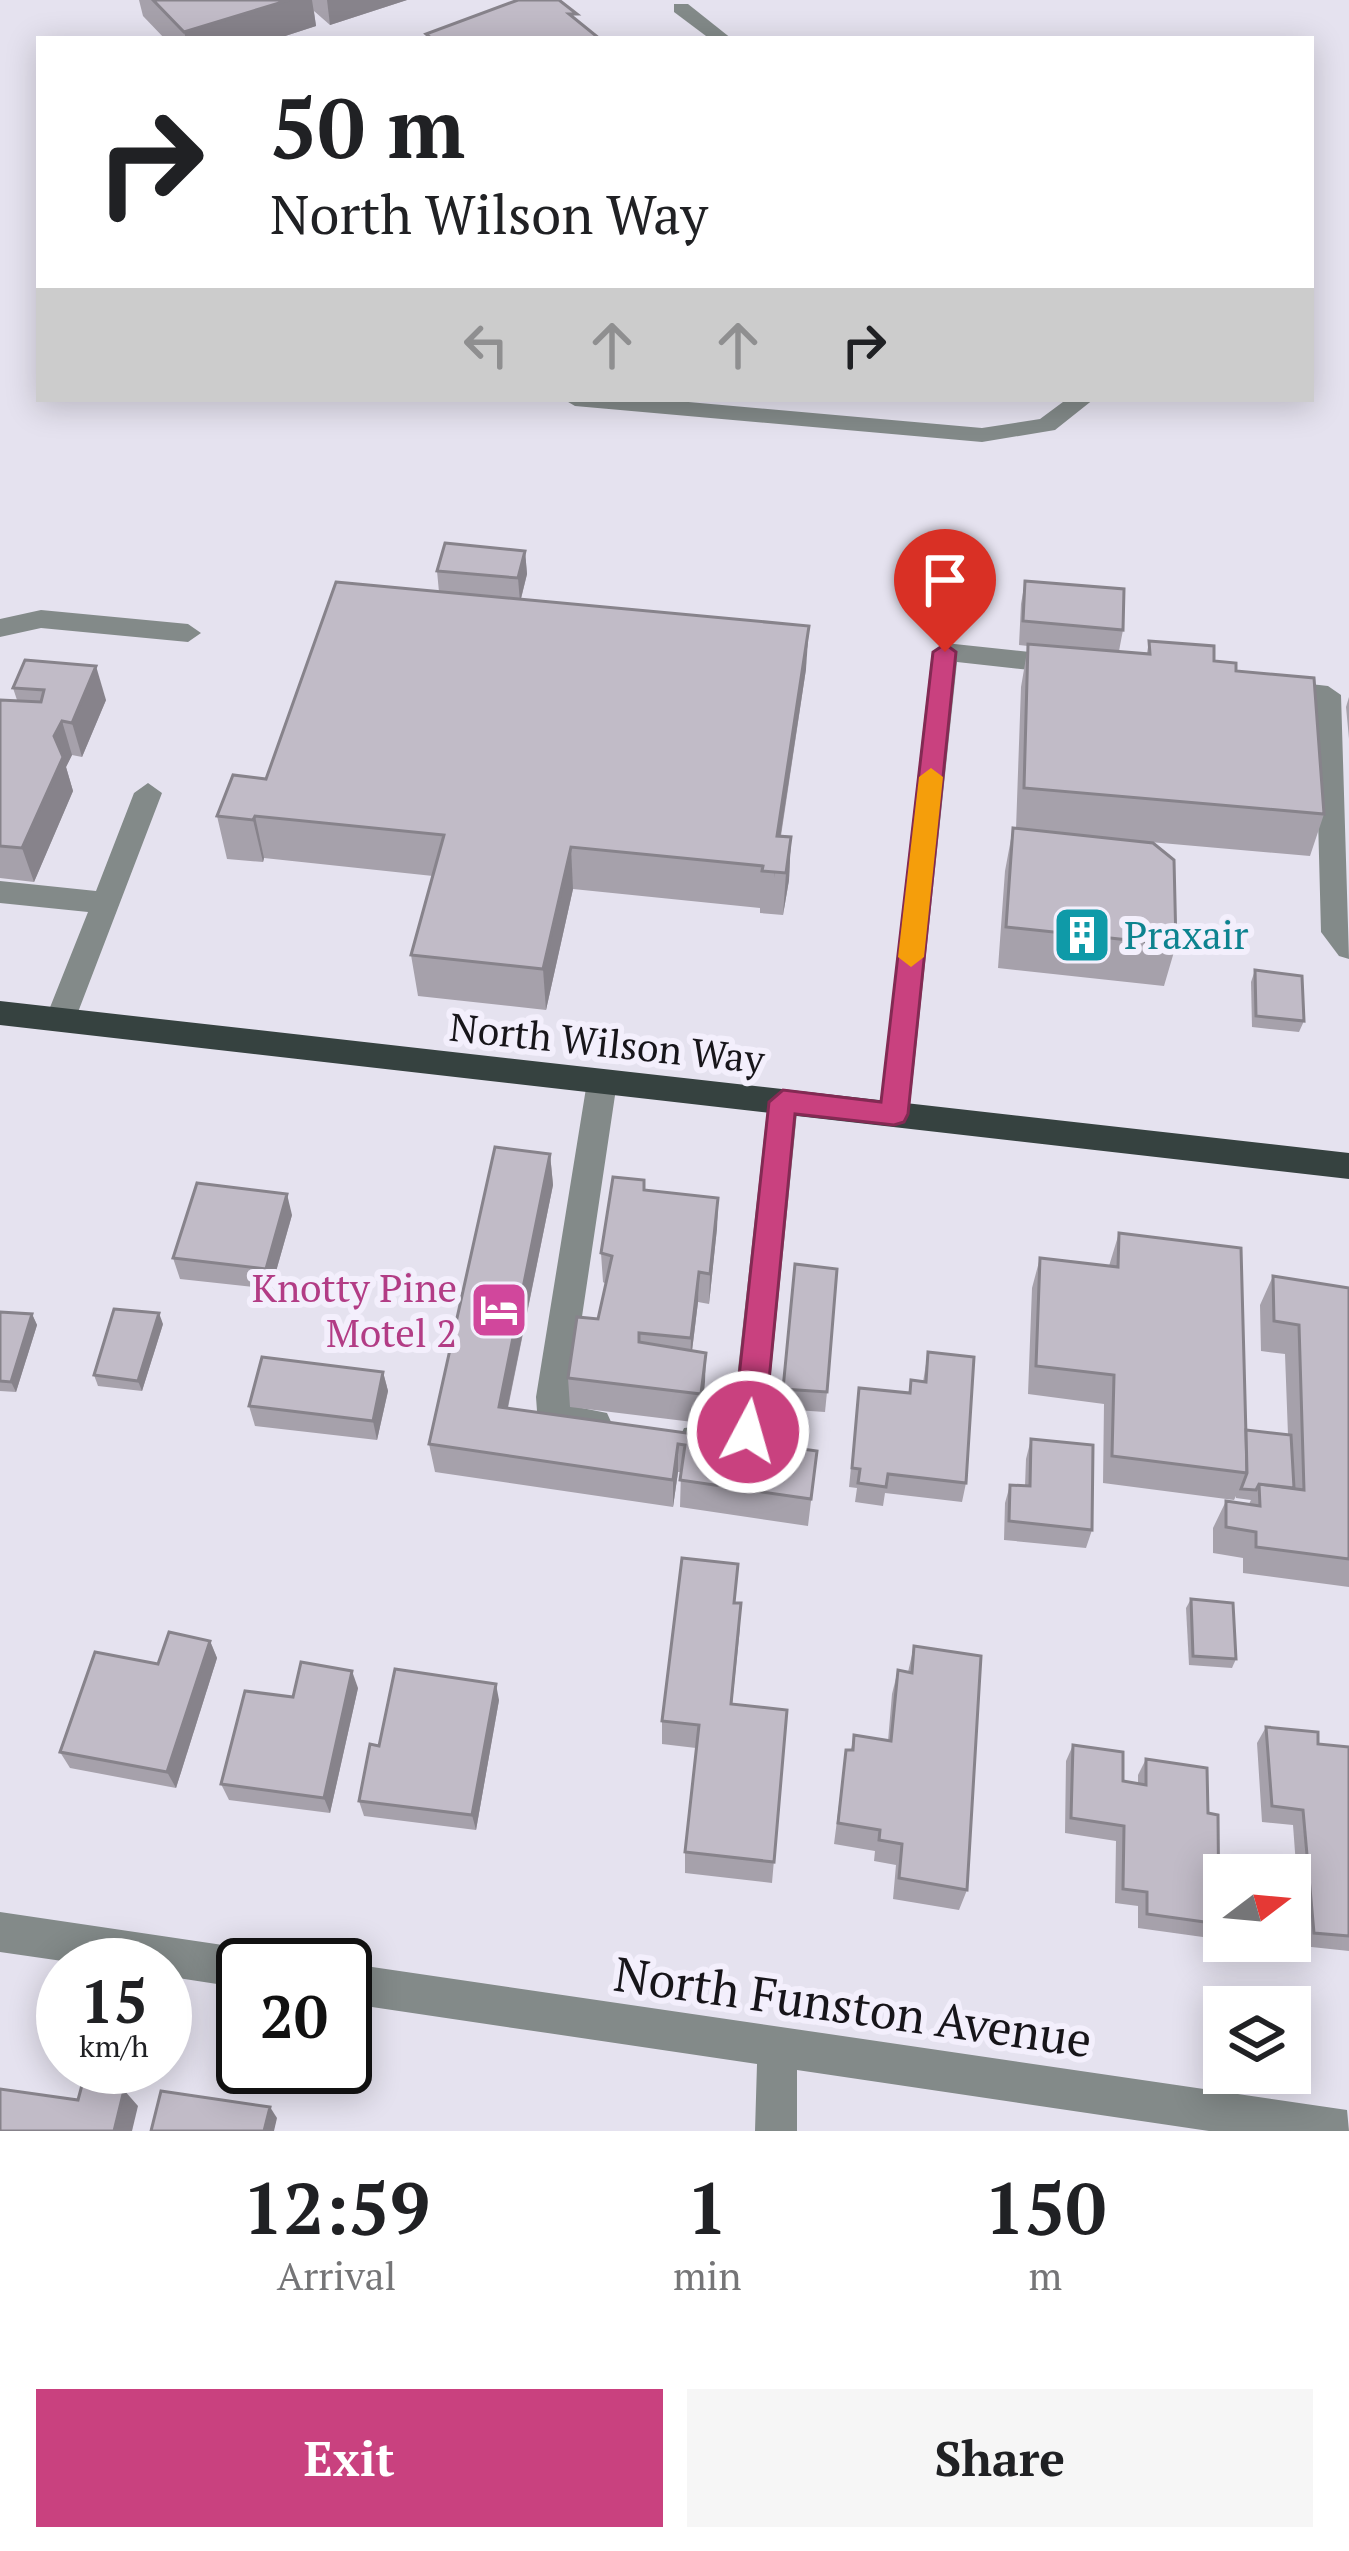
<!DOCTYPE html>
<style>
body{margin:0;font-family:"PT Serif",serif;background:#f6f6f6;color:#202124;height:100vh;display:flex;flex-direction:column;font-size:45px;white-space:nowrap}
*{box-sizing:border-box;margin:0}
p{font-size:39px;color:#757577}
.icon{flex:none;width:66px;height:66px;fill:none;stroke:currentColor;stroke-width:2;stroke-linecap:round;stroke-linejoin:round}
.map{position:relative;height:2131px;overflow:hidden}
.drawer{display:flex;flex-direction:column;background:#fff;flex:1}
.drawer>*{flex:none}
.hud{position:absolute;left:36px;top:36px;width:1278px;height:366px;border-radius:0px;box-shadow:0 6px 30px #0003;background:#fff;color:#202124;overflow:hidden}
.needle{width:78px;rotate:74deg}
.buttons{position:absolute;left:1203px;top:1854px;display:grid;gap:24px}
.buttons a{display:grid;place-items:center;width:108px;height:108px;border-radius:0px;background:#fff;box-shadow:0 6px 30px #0003;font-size:60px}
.speed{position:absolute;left:36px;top:1938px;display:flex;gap:24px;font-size:60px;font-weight:700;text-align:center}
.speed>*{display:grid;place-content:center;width:156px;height:156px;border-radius:50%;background:#fff;box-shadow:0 6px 30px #0003;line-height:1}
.speed small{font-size:30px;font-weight:400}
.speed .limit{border:6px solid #111;border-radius:18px;background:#fff;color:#111}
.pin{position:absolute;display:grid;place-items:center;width:102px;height:102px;color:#fff;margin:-123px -51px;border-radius:50% 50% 50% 0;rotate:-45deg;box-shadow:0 0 12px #0007}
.pin .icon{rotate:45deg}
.me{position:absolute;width:132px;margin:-66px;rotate:6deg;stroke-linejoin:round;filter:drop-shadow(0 0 9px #0008)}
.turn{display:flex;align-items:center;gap:42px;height:252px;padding:0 36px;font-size:54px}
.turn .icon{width:156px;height:156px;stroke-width:2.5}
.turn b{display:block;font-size:84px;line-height:102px}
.lanes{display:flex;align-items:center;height:114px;padding:0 36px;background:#0003;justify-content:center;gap:60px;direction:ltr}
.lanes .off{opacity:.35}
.eta{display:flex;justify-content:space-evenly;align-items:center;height:204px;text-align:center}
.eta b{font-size:72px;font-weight:700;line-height:84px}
.action{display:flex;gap:24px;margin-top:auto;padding:24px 36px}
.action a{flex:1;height:138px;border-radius:0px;background:#c9417f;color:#fff;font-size:48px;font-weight:700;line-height:138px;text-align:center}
.action a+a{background:#f6f6f6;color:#202124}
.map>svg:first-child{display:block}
</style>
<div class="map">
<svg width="1349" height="2131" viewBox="0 0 1349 2131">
<rect width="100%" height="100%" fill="#e5e2ef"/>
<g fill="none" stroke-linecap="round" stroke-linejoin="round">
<g fill="#838a89" fill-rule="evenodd">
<path d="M 674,4 L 688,4 L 732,39 L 710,39 L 674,12 Z"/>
<path d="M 563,399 L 655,399 L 982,428 L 1040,419 L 1067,399 L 1094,399 L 1055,430 L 982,442 L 575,406 Z"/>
<path d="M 41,610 L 188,624 L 201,633 L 188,642 L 41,628 L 0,637 L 0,619 Z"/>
<path d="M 945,643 L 1067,656 L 1080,665 L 1067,674 L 957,662 L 909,1114 L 905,1123 L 894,1126 L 883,1123 L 879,1114 L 932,652 Z"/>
<path d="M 1275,680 L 1328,686 L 1341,695 L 1349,959 L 1339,956 L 1321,932 L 1315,703 L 1266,695 L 1262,689 L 1266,683 Z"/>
<path d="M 148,783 L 162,793 L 75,1020 L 70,1028 L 50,1028 L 45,1020 L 88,912 L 0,903 L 0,881 L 96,891 L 134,793 Z"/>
<path d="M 602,1070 L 613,1073 L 617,1082 L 570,1397 L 572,1406 L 607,1413 L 612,1424 L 607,1435 L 595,1439 L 551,1431 L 537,1411 L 536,1397 L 587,1082 L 591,1073 Z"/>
<path d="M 783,1090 L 794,1093 L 798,1102 L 765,1432 L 760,1443 C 735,1455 711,1460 684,1450 L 679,1439 L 684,1428 L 732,1423 L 768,1102 L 772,1093 Z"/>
<path d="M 0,1912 L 243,1948 L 257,1954 L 261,1965 L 243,1965 L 243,1988 L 165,1976 L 165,1965 L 90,1965 L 0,1952 Z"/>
<path d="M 345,1963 L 1347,2110 L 1349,2131 L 1209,2131 L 797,2070 L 797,2131 L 755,2131 L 757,2064 L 345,2003 L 345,1965 L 341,1965 Z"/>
</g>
<path fill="#364240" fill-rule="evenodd" d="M 0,1001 L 1349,1153 L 1349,1179 L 0,1025 Z"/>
</g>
<g fill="#a6a1ab">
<path d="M 139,0 L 407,0 L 330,25 L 314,11 L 316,26 L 276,39 L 165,39 L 143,16 Z"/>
<path d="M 525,551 L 527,574 L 521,599 L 806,669 L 781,836 L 791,837 L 789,880 L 783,915 L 760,913 L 760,908 L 573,889 L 546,1010 L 418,996 L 411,955 L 433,876 L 264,858 L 263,862 L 227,859 L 217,816 L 266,779 L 439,592 L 437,571 Z"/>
<path d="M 1025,581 L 1123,630 L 1119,651 L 1147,653 L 1149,641 L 1214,661 L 1236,671 L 1324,814 L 1310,856 L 1127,840 L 1176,945 L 1164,986 L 998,968 L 1005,871 L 1013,828 L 1016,829 L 1021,687 L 1028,646 L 1019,645 L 1021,604 Z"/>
<path d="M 25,660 L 106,700 L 82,757 L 72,755 L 66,767 L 73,791 L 34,882 L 0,878 L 0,700 L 17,700 L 13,688 Z"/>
<path d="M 1349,697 L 1349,739 L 1346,707 Z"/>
<path d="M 1255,970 L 1304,1021 L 1299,1032 L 1252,1027 L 1251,982 Z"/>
<path d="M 550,1154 L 553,1185 L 508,1408 L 817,1451 L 808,1526 L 680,1507 L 681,1472 L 678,1472 L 673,1507 L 435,1472 L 429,1444 Z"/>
<path d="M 645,1190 L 718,1198 L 717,1228 L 709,1304 L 698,1302 L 692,1351 L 706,1353 L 701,1423 L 570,1407 L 568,1378 L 598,1319 L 606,1284 L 603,1282 L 601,1253 Z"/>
<path d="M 292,1215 L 271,1289 L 180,1279 L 173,1258 Z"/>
<path d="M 1119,1233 L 1246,1430 L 1288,1435 L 1285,1354 L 1261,1351 L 1260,1305 L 1273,1276 L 1349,1288 L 1349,1587 L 1243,1573 L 1243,1558 L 1213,1553 L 1213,1528 L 1226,1501 L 1249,1504 L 1251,1500 L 1236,1498 L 1236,1496 L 1234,1500 L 1103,1483 L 1104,1404 L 1028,1394 L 1032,1288 L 1040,1258 L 1109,1266 Z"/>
<path d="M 795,1264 L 827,1392 L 825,1412 L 781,1409 Z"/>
<path d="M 0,1312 L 32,1314 L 37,1325 L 16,1392 L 0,1391 Z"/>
<path d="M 163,1324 L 142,1391 L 98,1386 L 94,1375 Z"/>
<path d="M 928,1352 L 966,1483 L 962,1502 L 885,1493 L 883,1506 L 855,1502 L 857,1488 L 849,1487 L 859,1388 L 909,1393 L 911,1380 L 923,1382 Z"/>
<path d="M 383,1372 L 388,1391 L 377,1440 L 255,1426 L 249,1406 Z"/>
<path d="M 1031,1439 L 1092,1530 L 1086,1548 L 1004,1540 L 1005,1503 L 1010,1485 L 1025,1486 L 1026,1459 Z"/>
<path d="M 1191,1599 L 1236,1659 L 1232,1668 L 1189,1665 L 1186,1608 Z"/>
<path d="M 735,1603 L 740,1628 L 732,1704 L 787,1710 L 772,1883 L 685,1873 L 685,1852 L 696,1748 L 662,1744 L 662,1721 Z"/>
<path d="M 210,1641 L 217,1658 L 176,1788 L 70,1768 L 60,1752 Z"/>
<path d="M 914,1646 L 967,1890 L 959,1910 L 893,1899 L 896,1865 L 874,1861 L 875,1851 L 834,1844 L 846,1750 L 851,1750 L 854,1735 L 888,1741 L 892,1694 L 898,1670 L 908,1672 Z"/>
<path d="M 358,1688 L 330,1813 L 229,1800 L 221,1784 L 293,1697 Z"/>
<path d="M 499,1700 L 476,1830 L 364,1816 L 359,1801 L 379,1746 Z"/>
<path d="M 1266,1727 L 1318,1744 L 1349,1747 L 1349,1951 L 1302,1946 L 1293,1825 L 1262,1822 L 1257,1743 Z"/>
<path d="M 1073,1745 L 1123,1781 L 1138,1783 L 1138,1775 L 1146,1759 L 1208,1813 L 1219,1924 L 1210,1938 L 1138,1928 L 1138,1906 L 1115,1903 L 1116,1841 L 1065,1833 L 1066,1761 Z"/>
</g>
<g fill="#87838b">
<path d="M 289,0 L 312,0 L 316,26 L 276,39 L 186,39 L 184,32 Z"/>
<path d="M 327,0 L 407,0 L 330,25 Z"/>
<path d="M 525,551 L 527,574 L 520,602 L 518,578 Z"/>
<path d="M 809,626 L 806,669 L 774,878 L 777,836 Z"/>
<path d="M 96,666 L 106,700 L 82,757 L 72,723 Z"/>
<path d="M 62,721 L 72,755 L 66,767 L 73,791 L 34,882 L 22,848 L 54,736 Z"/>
<path d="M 255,816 L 264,858 L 263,862 L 253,820 Z"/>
<path d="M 791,837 L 789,880 L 783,915 L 786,873 Z"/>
<path d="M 571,847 L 573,889 L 546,1010 L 543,969 Z"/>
<path d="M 550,1154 L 553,1185 L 502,1435 L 499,1407 Z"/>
<path d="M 287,1194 L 292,1215 L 271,1289 L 266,1269 Z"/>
<path d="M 718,1198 L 717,1228 L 709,1304 L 710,1274 Z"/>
<path d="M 699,1272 L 698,1302 L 690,1367 L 691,1338 Z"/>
<path d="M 159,1313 L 163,1324 L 142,1391 L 138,1381 Z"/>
<path d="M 32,1314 L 37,1325 L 16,1392 L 11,1382 Z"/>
<path d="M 706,1353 L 705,1382 L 701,1423 L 701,1394 Z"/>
<path d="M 383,1372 L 388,1391 L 377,1440 L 373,1421 Z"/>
<path d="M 678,1444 L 678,1472 L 673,1507 L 673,1480 Z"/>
<path d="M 210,1641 L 217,1658 L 176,1788 L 167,1772 Z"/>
<path d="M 352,1671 L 358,1688 L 330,1813 L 324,1798 Z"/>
<path d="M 496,1684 L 499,1700 L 476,1830 L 472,1815 Z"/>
<path d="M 124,2090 L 138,2106 L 132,2131 L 114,2131 Z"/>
<path d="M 270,2107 L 277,2118 L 274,2131 L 264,2131 Z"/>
</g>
<g fill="#c1bbc7" stroke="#87838b" stroke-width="3">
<path d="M 153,0 L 289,0 L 184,32 Z"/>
<path d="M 518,0 L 559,0 L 577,14 L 569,14 L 600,39 L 432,39 L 426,34 Z"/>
<path d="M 445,543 L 525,551 L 518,578 L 437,571 Z"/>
<path d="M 1025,581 L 1124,589 L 1123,630 L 1023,621 Z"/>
<path d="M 336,582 L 809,626 L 777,836 L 791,837 L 786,873 L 762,871 L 763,866 L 571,847 L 543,969 L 411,955 L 444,835 L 255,816 L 253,820 L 217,816 L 233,775 L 266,779 Z"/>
<path d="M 1149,641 L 1214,646 L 1214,661 L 1236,663 L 1236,671 L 1314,678 L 1324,814 L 1024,788 L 1028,644 L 1150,654 Z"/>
<path d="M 25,660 L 96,666 L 72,723 L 62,721 L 54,736 L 63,757 L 22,848 L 0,846 L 0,700 L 41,702 L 44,690 L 13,688 Z"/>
<path d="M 1013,828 L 1153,843 L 1174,860 L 1176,945 L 1006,927 Z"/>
<path d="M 1255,970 L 1302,976 L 1304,1021 L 1256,1016 Z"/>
<path d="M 495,1147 L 550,1154 L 499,1407 L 817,1451 L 811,1499 L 680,1480 L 685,1445 L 678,1444 L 673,1480 L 429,1444 Z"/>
<path d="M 613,1177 L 644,1180 L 644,1190 L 718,1198 L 710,1274 L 699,1272 L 691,1338 L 639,1333 L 639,1342 L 706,1353 L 701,1394 L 568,1378 L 577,1317 L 598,1319 L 612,1256 L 601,1253 Z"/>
<path d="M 197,1183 L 287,1194 L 266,1269 L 173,1258 Z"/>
<path d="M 1119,1233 L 1241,1248 L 1247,1473 L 1112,1456 L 1114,1375 L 1036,1366 L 1040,1258 L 1118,1267 Z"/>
<path d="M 795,1264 L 837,1269 L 827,1392 L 783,1389 Z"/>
<path d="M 1273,1276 L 1349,1288 L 1349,1559 L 1256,1547 L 1256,1532 L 1226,1527 L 1226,1501 L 1260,1506 L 1259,1484 L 1304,1490 L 1299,1325 L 1274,1321 Z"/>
<path d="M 114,1309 L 159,1313 L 138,1381 L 94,1375 Z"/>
<path d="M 0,1312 L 32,1314 L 11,1382 L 0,1381 Z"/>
<path d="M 928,1352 L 974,1357 L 966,1483 L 888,1474 L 886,1487 L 858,1483 L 860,1469 L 852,1468 L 859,1388 L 910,1393 L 911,1380 L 926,1382 Z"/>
<path d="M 262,1357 L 383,1372 L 373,1421 L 249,1406 Z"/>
<path d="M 1246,1430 L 1291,1435 L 1294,1488 L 1259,1484 L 1256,1490 L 1241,1489 L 1247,1473 Z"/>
<path d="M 1031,1439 L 1093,1445 L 1092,1530 L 1009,1521 L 1010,1485 L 1030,1486 Z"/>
<path d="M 682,1558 L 738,1564 L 734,1603 L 741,1603 L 731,1704 L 787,1710 L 774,1862 L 685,1852 L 699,1725 L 662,1721 Z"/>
<path d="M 1191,1599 L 1233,1603 L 1236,1659 L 1193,1656 Z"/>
<path d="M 169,1632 L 210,1641 L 167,1772 L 60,1752 L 95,1652 L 158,1664 Z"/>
<path d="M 914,1646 L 981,1656 L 967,1890 L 899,1878 L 902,1844 L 879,1840 L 880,1830 L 838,1823 L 846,1750 L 853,1750 L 854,1735 L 891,1741 L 898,1670 L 912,1673 Z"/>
<path d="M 301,1662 L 352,1671 L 324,1798 L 221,1784 L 245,1691 L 293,1697 Z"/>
<path d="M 395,1669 L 496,1684 L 472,1815 L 359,1801 L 370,1744 L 379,1746 Z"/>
<path d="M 1266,1727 L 1318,1732 L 1318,1744 L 1349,1747 L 1349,1936 L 1314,1933 L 1303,1810 L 1272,1806 Z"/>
<path d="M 1073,1745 L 1123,1752 L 1123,1781 L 1146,1785 L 1146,1759 L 1207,1768 L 1208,1813 L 1218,1815 L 1219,1924 L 1147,1914 L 1147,1892 L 1123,1889 L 1124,1826 L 1071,1818 Z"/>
<path d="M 82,2085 L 124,2090 L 114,2131 L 0,2131 L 0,2089 L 78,2100 Z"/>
<path d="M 161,2091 L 270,2107 L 264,2131 L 151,2131 Z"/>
</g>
<path fill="#c9417f" stroke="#832a53" stroke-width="3" d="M 945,644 L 956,652 L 908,1114 L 904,1122 L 894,1125 L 795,1114 L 764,1432 L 759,1442 L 748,1446 L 737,1442 L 733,1432 L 769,1102 L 783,1090 L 881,1102 L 933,652 Z"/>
<path fill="#f59e0b" d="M 931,768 L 943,777 L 924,957 L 911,967 L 898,957 L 919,777 Z"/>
<defs>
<g id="building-square" transform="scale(3)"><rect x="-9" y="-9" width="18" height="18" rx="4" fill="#0f9aa8" stroke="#f3effc"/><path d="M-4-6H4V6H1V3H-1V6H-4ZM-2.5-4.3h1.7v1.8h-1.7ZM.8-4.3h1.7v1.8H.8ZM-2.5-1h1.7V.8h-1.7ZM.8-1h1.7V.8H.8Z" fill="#fff"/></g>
<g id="hotel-square" transform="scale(3)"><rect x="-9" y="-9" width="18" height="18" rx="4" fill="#d1479c" stroke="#f3effc"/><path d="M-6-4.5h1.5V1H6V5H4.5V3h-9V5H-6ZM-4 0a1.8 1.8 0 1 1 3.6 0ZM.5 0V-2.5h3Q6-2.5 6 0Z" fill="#fff"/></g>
</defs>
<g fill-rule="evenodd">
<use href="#building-square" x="1082" y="935"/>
<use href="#hotel-square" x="499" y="1310"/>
</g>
<g text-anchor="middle" stroke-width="12" stroke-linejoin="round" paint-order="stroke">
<g font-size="39" fill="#0d838f" stroke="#f3effc" text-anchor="start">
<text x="1124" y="949">Praxair</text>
</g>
<g font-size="39" fill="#17151a" stroke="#f3effc">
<text transform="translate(607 1043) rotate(6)" y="14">North Wilson Way</text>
</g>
<g font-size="39" fill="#b23c85" stroke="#f3effc" text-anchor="end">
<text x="457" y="1302">Knotty Pine<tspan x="457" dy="45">Motel 2</tspan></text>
</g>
<g font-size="48" fill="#17151a" stroke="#f3effc">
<text transform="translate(853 2007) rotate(8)" y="17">North Funston Avenue</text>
</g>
</g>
</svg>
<div class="buttons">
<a><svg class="needle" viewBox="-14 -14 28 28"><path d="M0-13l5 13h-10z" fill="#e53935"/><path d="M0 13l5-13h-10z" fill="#757577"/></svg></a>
<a><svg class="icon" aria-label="layers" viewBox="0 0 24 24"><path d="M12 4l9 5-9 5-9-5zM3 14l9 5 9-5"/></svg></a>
</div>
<div class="speed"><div>15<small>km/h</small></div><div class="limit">20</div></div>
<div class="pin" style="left:945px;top:652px;background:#d93025"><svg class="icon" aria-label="arrive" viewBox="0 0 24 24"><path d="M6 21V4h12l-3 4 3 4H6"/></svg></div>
<svg class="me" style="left:748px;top:1432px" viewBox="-20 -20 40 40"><circle r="17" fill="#c9417f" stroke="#fff" stroke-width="3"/><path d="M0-11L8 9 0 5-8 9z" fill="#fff"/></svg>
<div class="hud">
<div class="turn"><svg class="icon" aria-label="right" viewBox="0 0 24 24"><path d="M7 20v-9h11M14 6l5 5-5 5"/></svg><div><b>50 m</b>North Wilson Way</div></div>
<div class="lanes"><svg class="icon off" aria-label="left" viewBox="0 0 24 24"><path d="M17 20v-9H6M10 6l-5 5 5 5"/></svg><svg class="icon off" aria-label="ahead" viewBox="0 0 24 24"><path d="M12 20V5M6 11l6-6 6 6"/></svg><svg class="icon off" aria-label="ahead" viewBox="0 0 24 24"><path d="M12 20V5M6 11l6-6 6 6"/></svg><svg class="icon" aria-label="right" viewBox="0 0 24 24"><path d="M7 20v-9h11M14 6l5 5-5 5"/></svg></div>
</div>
</div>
<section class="drawer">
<div class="eta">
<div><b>12:59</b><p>Arrival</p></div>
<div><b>1</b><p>min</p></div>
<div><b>150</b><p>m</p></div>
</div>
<div class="action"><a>Exit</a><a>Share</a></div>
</section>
